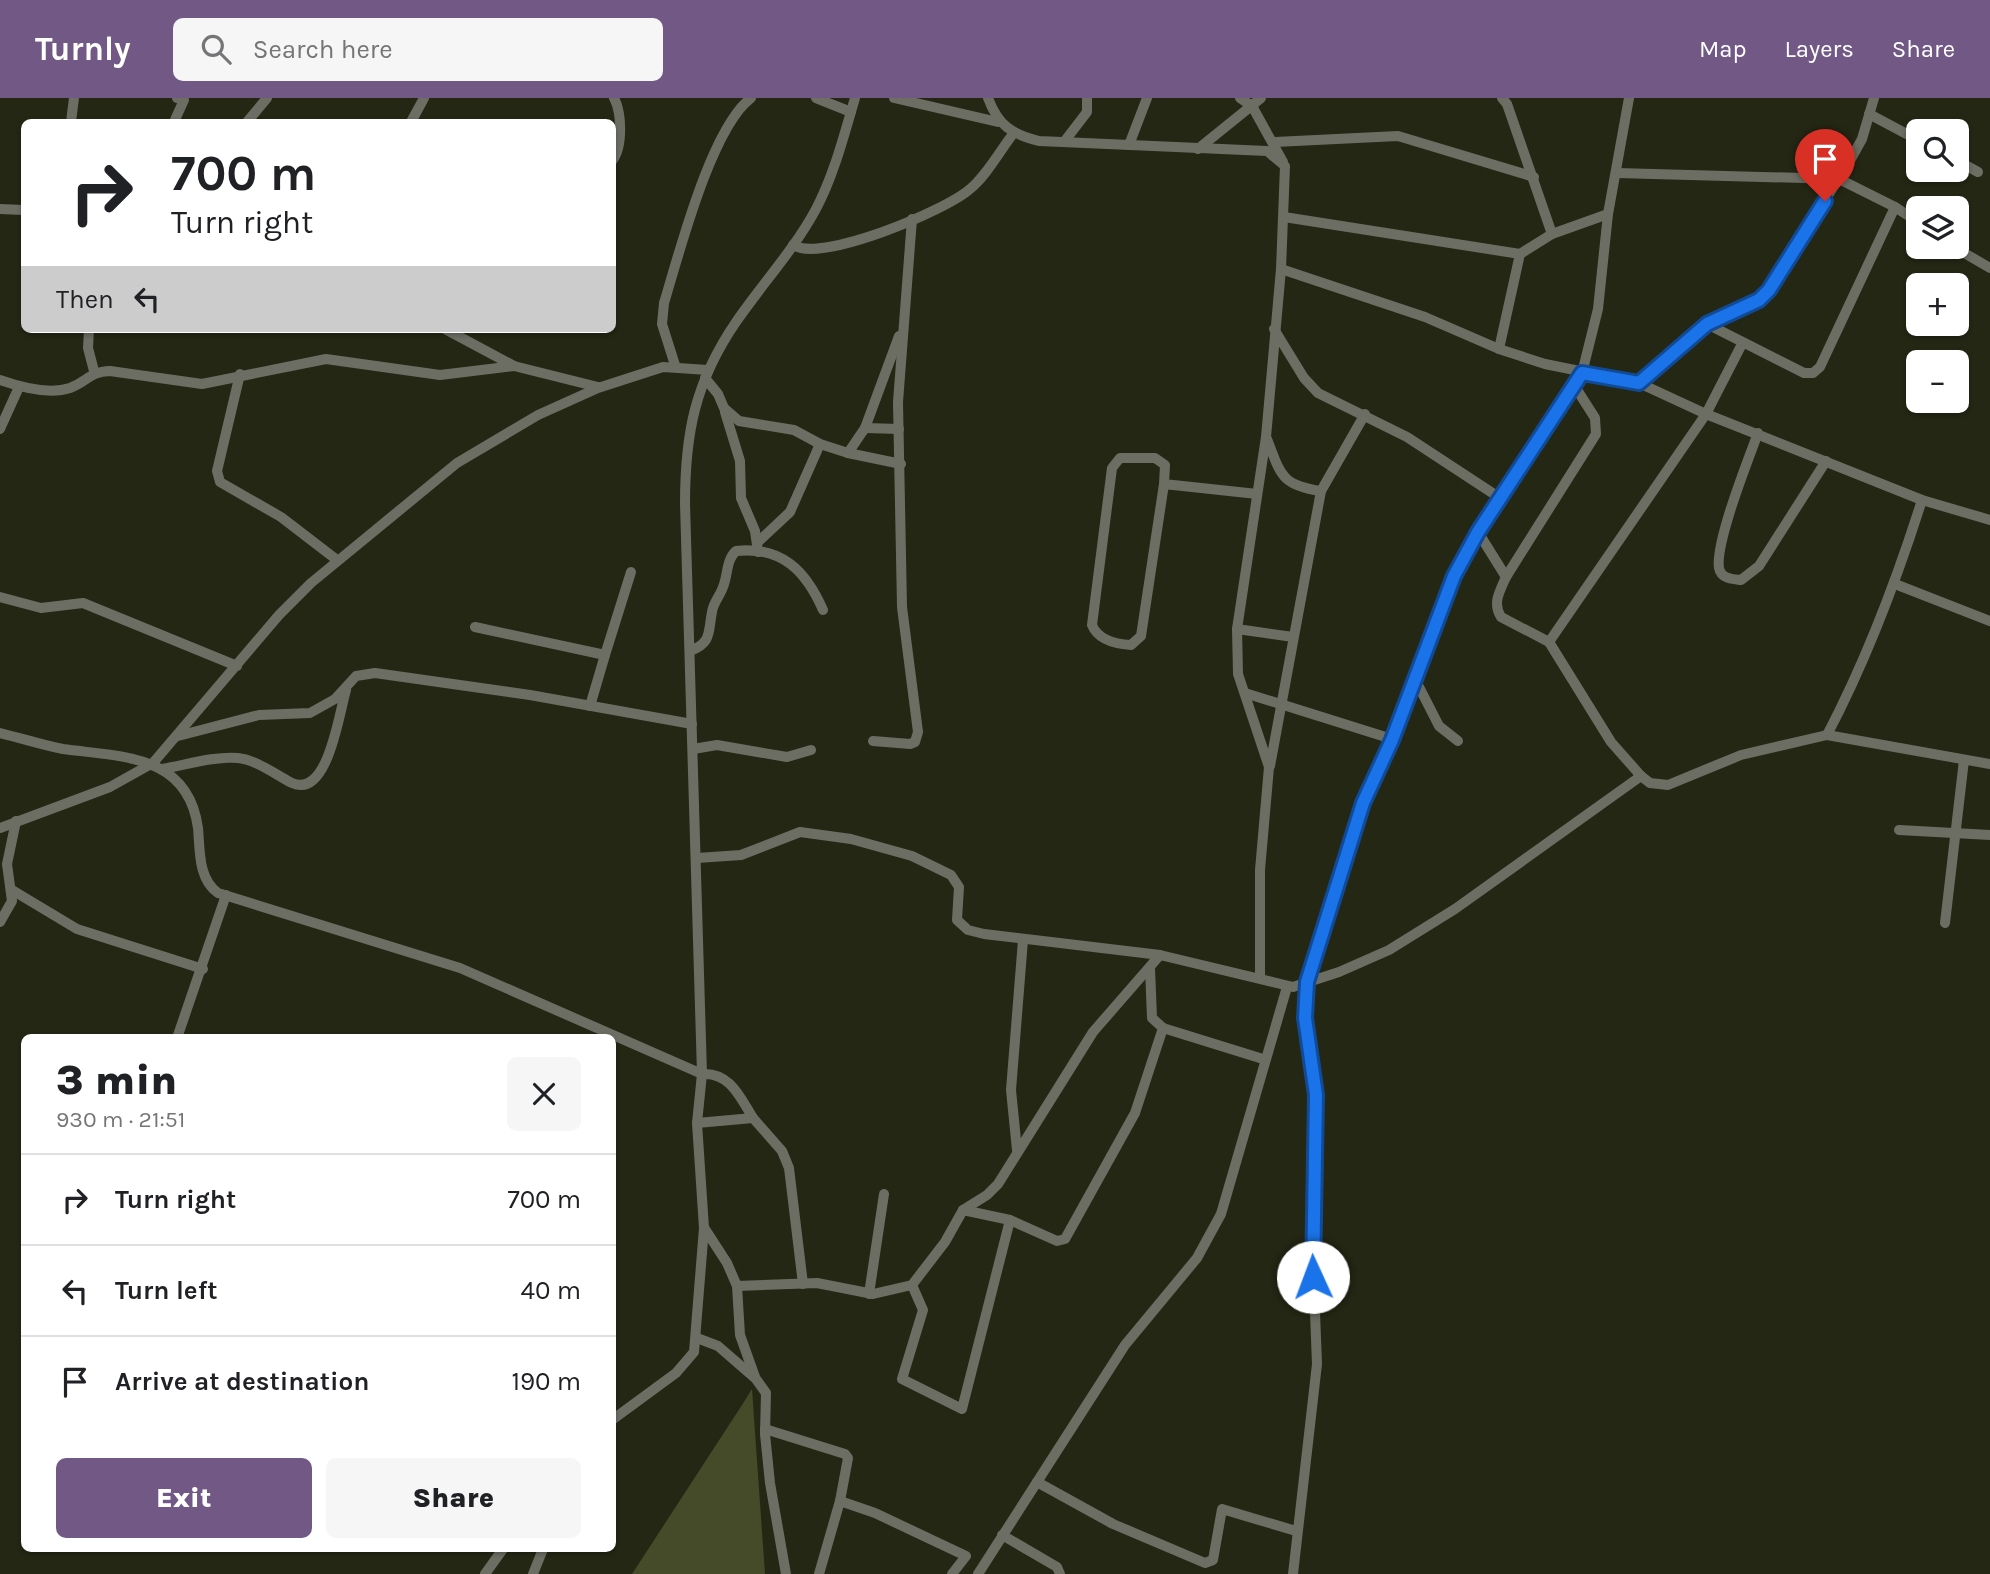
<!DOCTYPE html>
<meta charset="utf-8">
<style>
body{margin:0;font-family:Karla,sans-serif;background:#f6f6f6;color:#202124;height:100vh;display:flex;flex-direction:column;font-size:26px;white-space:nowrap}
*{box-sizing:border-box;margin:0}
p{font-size:23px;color:#757577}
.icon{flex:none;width:38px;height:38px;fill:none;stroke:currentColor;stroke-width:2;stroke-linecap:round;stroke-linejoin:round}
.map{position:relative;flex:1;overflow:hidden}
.side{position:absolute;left:21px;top:936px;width:595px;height:518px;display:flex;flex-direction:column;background:#fff;border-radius:10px;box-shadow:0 2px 5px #0004}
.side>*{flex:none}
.guide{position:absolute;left:21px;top:21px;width:595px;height:214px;border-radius:10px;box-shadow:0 2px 5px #0004;background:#fff;color:#202124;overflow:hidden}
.controls{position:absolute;left:1906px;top:21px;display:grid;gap:14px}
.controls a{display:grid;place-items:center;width:63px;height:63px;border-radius:10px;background:#fff;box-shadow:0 2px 5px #0004;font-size:35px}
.pin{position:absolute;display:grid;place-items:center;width:60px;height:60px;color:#fff;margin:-72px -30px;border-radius:50% 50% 50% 0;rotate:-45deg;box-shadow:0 0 7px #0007}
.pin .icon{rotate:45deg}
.me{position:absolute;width:77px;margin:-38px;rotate:358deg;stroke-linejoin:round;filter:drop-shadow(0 0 5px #0008)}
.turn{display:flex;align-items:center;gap:24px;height:147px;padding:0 35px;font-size:32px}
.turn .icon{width:91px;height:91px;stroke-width:2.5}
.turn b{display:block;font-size:49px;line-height:60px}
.then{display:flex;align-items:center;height:66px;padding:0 35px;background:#0003;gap:14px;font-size:26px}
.round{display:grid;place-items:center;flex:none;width:74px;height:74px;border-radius:10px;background:#f6f6f6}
.head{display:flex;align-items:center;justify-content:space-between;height:119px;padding:0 35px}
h1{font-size:42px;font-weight:800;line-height:52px}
.cta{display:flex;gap:14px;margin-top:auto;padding:14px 35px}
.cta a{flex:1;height:80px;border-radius:10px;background:#715885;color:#fff;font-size:28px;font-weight:800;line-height:80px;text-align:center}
.cta a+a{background:#f6f6f6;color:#202124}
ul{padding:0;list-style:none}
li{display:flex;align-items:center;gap:21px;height:91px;padding:0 35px;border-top:2px solid #e0e0e0}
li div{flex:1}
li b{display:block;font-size:26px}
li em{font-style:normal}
header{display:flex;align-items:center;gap:42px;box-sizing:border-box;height:98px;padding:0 35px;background:#715885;color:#fff}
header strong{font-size:33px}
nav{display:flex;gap:38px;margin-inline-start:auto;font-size:24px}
.search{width:490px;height:63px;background:#f6f6f6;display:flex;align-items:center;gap:18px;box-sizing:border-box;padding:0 24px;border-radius:10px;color:#757577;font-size:26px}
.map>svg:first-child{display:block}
</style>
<header>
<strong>Turnly</strong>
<div class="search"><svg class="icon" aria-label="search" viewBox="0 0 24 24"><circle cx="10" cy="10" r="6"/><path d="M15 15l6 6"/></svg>Search here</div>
<nav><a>Map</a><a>Layers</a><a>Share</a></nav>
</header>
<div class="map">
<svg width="1990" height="1476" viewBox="0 0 1990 1476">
<rect width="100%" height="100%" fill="#242714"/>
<path fill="#454a29" d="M 752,1291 L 765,1476 L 632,1476 L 742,1307 Z"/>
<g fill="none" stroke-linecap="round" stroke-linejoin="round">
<g stroke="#6c6e64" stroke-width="10">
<path d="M 816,0 L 851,14"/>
<path d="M 894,0 L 998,24"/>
<path d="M 988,0 C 998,27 1011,36 1039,43 L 1267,53 L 1285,68 L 1281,171 L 1425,219 L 1499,251 L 1545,266 L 1639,285 L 1706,316 L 1922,402 L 1990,422"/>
<path d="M 1240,0 L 1252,8 L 1283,64"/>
<path d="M 1869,16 L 1918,42"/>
<path d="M 71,24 L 74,0"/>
<path d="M 174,24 L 184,2 L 177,0"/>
<path d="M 247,24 L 267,0"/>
<path d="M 411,24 L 424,0"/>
<path d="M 1064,44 L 1087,14 L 1087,0"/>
<path d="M 1275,44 L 1398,38 L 1534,79"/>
<path d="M 1129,47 L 1147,0"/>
<path d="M 1198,51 L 1261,0"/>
<path d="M 1956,62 L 1978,74"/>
<path d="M 612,63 C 623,50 622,15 614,0"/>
<path d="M 1617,75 L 1839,81 L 1895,109 L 1918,124"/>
<path d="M 0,111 L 24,112"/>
<path d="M 1284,119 L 1520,156"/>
<path d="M 1552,136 L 1608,116"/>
<path d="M 793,147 C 821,165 945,113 970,91 C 987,77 999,54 1013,36"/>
<path d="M 1954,149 L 1990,170"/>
<path d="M 1707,226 L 1804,275 L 1813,275 L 1820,269 L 1895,109"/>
<path d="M 89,231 L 88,250 L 94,273"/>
<path d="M 445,231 L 514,268 L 598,289"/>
<path d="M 1274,231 L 1304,280 L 1318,295 L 1407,339 L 1500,400"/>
<path d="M 1499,251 L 1520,156 L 1552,136 L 1507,6 L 1502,0"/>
<path d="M 675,267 L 662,226 L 664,205 C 679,156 711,30 751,0"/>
<path d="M 240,276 L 217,373 L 220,384 L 281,419 L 337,462"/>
<path d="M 705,280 L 718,296 L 724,310 L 739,323 L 794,332 L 820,346 L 848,355 L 901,366"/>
<path d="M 0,282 C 20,289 49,297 70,290 C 88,283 89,274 110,273 L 202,286 L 326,261 L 440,277 L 514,268"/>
<path d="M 1639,285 L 1707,226 L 1759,202 L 1769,192 L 1852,59 L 1862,41 L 1874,0"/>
<path d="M 1574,287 L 1595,320 L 1596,336 L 1506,479 C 1500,493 1492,505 1501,519 L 1549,544 L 1611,644 L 1641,678"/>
<path d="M 725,314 L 740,363 L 741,400 L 755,433 L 758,454"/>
<path d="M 865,330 L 899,331"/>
<path d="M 0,331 L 19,289"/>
<path d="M 1758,335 C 1748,362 1715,445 1719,470 C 1721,481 1733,481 1741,482 L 1759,468 L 1826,363"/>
<path d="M 1267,341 C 1281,377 1281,387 1321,393 L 1270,668"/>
<path d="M 848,355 L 865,330 L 899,238"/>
<path d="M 1164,386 L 1165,367 L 1155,360 L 1120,360 L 1112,370 L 1092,527 C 1098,542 1115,546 1131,547 L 1141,538 L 1164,386 L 1257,396"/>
<path d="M 1321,393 L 1365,316"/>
<path d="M 1478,434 L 1506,479"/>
<path d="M 758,444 L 790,414 L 820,346"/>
<path d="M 1895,486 L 1990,523"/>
<path d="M 0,499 L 41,510 L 83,505 L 237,568"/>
<path d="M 475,529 L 605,557 L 590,608"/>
<path d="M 1237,531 L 1293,539"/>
<path d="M 1549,544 L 1706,316 L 1742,246"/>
<path d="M 690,553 C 712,545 708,534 712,514 C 713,505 720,498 723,489 C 728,477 726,462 736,453 C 782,448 806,473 823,512"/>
<path d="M 605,557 L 631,474"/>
<path d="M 1415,581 L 1439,628 L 1458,643"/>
<path d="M 1245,595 L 1392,641"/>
<path d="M 0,635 C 21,640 42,647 63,651 C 122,659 188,656 198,730 C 200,752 198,781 218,795 L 460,870 L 702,976 C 730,974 740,999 753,1020"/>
<path d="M 1827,637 C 1867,561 1896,484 1922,402"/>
<path d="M 178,638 L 259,617 L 310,615 L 335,601 L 356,578 L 375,575 L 530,597 L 692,626"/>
<path d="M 873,643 L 910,646 L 915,644 L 918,634 L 902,509 L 898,304 L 912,121"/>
<path d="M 693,651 L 717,647 L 787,659 L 811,652"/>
<path d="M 162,671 C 186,667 214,658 238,660 C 257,662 276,677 292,685 C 328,701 339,615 346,592"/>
<path d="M 0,730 L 110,689 L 153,665 L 279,517 L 311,485 L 457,365 L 538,317 L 598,290 L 663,269 L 708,272"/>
<path d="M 1899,732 L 1990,737"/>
<path d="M 697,760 L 741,757 L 800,734 L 851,741 L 912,758 L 951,777 L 959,789 L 957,822 L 968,832 L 984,836 L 1160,857 L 1293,889 L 1339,874 L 1389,852 L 1455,811 L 1641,678 L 1650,685 L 1668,687 L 1741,657 L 1827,637 L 1990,666"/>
<path d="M 12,792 L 77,831 L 203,871"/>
<path d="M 0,824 L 12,803 L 7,766 L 16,723"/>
<path d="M 1945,825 L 1964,662"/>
<path d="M 1260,879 L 1260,772 L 1269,669 L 1238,576 L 1237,531 L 1266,339 L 1281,171"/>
<path d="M 1163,930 L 1263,961"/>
<path d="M 177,940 L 226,797"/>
<path d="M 697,1025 L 753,1020 L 782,1053 L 789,1070 L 803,1186"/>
<path d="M 1017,1052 L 1011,992 L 1023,842"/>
<path d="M 1010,1122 L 1057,1143 L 1065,1141 L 1135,1015 L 1163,930 L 1152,920 L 1150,870"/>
<path d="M 705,1131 L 727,1165 L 737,1188 L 740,1237 L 755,1279"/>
<path d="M 912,1187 L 945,1144 L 963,1112 L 987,1097 L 998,1086 L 1093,934 L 1160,857"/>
<path d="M 737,1188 L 817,1185 L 873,1196 L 912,1187 L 923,1212 L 902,1281 L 962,1311 L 1010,1122 L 963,1112"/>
<path d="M 869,1196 L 884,1096"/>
<path d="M 697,1240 L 718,1248 L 756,1281 L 766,1295 L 765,1336 L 770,1385 L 786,1476"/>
<path d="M 612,1322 L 676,1275 L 694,1254 L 704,1130 L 697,1025 L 702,976 L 685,406 C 685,335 695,284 736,224 C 762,186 794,152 816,111 C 834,77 844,37 855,0"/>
<path d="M 765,1331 L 845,1356 L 848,1360 L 840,1403 L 875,1415 L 966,1458 L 952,1476"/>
<path d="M 1037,1384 L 1113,1426 L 1205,1465 L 1213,1462 L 1222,1411 L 1296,1433"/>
<path d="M 1002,1437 L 1057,1469 L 1060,1476"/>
<path d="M 485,1476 L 503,1451"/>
<path d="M 533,1476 L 543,1451"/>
<path d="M 819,1476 L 840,1403"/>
<path d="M 978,1476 L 1125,1247 L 1197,1160 L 1221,1116 L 1287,889"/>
<path d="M 1293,1476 L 1317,1266 L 1312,1136 L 1316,997 L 1305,920 L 1307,884 L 1362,705 L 1392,641 L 1454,478 L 1478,434 L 1582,275 L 1598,211 L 1608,116 L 1629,0"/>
</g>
</g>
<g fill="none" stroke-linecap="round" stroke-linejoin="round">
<g stroke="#114b97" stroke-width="18">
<path id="route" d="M 1313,1179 L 1316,997 L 1305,920 L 1307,884 L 1363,705 L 1392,642 L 1454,478 L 1478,434 L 1582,275 L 1639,285 L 1707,226 L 1759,202 L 1769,192 L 1825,103"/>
</g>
<use href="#route" stroke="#1a73e8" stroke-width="12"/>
</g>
</svg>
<div class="controls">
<a><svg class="icon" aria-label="search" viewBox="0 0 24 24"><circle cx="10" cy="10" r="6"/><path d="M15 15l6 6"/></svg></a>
<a><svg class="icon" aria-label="layers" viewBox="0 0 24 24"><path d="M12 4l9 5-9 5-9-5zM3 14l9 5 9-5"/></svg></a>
<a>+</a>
<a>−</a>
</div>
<div class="pin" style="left:1825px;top:103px;background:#d93025"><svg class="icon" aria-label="arrive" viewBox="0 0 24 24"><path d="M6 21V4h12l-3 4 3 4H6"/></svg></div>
<svg class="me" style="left:1313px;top:1179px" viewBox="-20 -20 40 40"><circle r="19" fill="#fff"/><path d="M0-13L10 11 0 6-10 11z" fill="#1a73e8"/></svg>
<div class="guide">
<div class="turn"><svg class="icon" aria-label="right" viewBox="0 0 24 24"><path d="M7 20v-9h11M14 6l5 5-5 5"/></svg><div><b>700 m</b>Turn right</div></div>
<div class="then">Then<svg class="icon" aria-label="left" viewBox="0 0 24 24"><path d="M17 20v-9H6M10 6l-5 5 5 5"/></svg></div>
</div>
<section class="side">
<div class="head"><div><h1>3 min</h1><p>930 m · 21:51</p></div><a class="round"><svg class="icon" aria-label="close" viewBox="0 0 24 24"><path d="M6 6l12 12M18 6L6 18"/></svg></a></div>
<ul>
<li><svg class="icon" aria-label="right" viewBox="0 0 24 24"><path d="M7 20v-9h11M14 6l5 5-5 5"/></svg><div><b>Turn right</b></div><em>700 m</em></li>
<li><svg class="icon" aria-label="left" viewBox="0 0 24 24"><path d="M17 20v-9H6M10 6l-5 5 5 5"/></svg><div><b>Turn left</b></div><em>40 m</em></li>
<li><svg class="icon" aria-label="arrive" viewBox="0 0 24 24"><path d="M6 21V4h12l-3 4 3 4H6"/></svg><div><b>Arrive at destination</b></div><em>190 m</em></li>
</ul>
<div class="cta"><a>Exit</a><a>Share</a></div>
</section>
</div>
